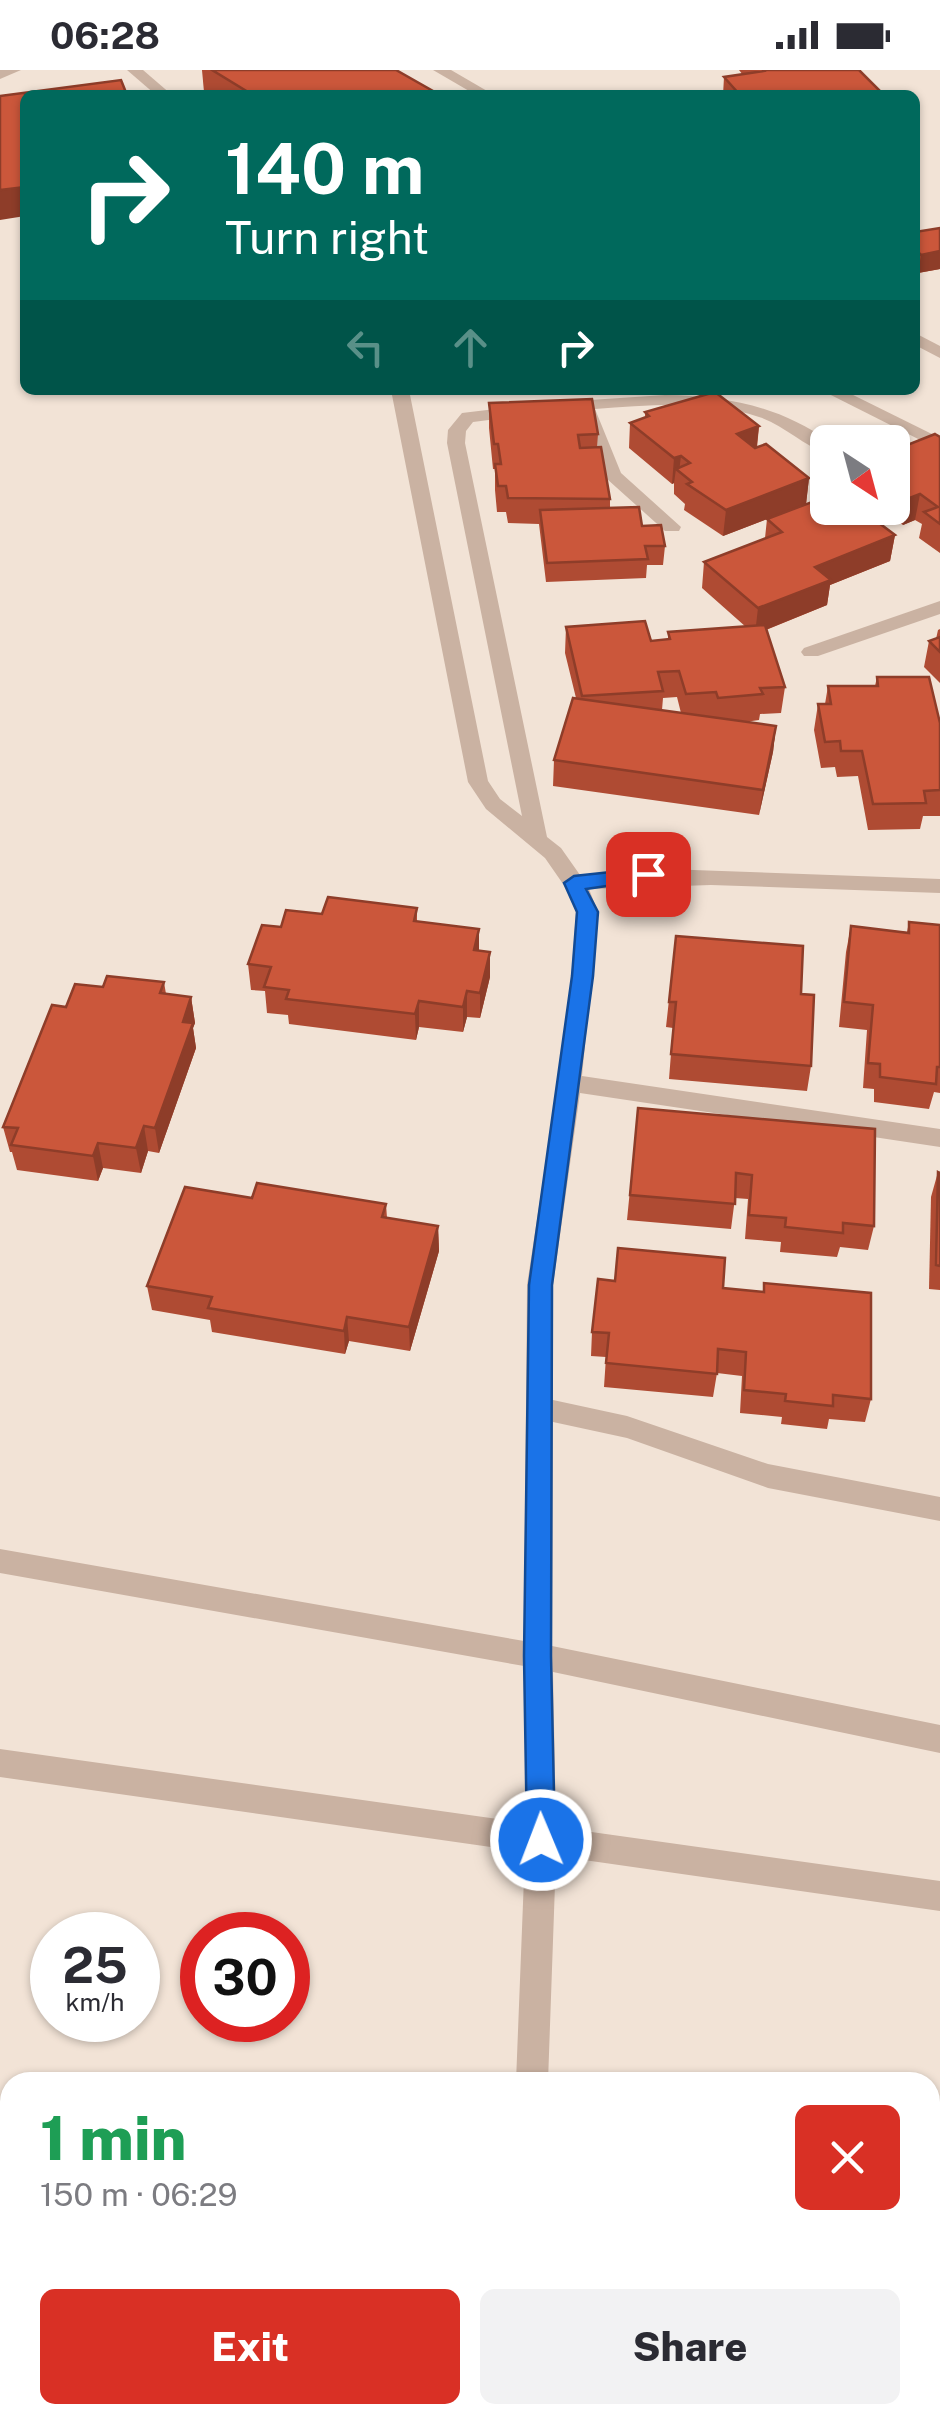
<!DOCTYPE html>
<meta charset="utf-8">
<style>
body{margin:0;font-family:"Public Sans",sans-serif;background:#f2f2f3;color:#2b2b33;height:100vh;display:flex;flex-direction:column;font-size:38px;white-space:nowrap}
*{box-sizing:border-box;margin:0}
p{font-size:32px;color:#7c7c81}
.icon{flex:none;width:55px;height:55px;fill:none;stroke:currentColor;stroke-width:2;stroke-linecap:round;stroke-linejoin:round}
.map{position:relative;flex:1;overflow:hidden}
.sheet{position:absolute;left:0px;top:2002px;width:940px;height:352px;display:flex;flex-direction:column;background:#fff;border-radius:30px 30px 0 0;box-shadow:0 2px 8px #0004}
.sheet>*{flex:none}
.guide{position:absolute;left:20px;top:20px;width:900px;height:305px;border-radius:15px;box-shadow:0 2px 8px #0004;background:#00695c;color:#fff;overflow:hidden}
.needle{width:65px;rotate:144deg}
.tools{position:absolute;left:810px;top:355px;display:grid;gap:20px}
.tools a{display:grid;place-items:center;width:100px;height:100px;border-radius:15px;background:#fff;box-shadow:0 2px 8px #0004;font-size:50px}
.speed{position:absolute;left:30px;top:1842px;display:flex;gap:20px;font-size:50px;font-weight:700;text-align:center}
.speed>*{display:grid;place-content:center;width:130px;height:130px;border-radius:50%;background:#fff;box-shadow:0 2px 8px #0004;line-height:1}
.speed small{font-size:25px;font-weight:400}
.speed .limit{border:15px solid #d22;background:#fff;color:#111}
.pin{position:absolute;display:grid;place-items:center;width:85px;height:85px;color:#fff;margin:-42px;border-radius:20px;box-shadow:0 5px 15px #0006}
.me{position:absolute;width:110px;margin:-55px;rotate:359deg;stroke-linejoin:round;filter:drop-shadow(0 0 8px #0008)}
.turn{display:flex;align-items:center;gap:35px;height:210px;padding:0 40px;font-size:45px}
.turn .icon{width:130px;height:130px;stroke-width:2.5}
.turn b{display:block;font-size:70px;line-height:85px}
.lanes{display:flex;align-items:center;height:95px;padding:0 40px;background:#0003;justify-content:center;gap:50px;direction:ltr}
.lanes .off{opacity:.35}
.round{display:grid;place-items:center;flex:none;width:105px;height:105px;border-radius:15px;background:#f2f2f3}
.overview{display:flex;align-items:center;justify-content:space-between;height:170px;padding:0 40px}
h1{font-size:60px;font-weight:800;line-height:75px;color:#1e9e55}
.action{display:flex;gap:20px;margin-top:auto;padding:20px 40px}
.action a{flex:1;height:115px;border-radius:15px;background:#d93025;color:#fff;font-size:40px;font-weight:800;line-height:115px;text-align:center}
.action a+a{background:#f2f2f3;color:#2b2b33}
.status{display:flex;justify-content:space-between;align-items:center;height:70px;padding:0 50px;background:#fff;direction:ltr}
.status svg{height:28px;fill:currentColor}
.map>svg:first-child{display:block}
</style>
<div class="status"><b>06:28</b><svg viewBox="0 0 49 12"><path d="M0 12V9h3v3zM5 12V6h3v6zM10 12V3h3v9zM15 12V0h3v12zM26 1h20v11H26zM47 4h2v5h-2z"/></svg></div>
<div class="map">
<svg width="940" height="2353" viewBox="0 0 940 2353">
<rect width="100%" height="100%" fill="#f2e3d6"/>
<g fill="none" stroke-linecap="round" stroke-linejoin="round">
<g fill="#cab2a2" fill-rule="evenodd">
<path d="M 0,0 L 21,0 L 0,9 Z"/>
<path d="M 127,0 L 143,0 L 172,25 L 156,25 Z"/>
<path d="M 433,0 L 451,0 L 494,25 L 476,25 Z"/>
<path d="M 915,263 L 940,276 L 940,288 L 915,275 Z"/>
<path d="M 391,320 L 409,320 L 488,711 L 500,729 L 522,746 L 447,373 L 448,360 L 462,343 L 520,336 L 529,341 L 520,346 L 473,352 L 466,361 L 465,373 L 547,767 L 561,778 L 580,805 L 665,799 L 940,809 L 940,823 L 711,815 L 589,819 L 598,842 L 582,1006 L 940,1059 L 940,1077 L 580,1023 L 553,1215 L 553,1330 L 627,1346 L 768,1394 L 940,1427 L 940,1451 L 768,1418 L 627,1368 L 553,1352 L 552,1576 L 940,1655 L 940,1683 L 553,1602 L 556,1757 L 940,1811 L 940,1841 L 556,1786 L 548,2012 L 516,2012 L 525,1782 L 0,1707 L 0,1679 L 526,1753 L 524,1596 L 0,1503 L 0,1479 L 524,1571 L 527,1215 L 569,939 L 576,842 L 570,824 L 545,788 L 486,739 L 468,712 Z"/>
<path d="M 821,320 L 843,320 L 940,368 L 940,380 Z"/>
<path d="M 665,325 C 727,326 779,336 830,372 L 828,384 C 803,376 784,355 759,347 C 707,329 649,335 595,339 L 621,403 L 681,457 L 679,461 L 665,461 L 607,409 L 578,341 L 560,342 L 551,337 L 560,332 Z"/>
<path d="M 940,531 L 940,544 L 818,586 L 804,586 L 801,582 L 804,578 Z"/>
<path d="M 930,2078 L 940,2079 L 940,2113 L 930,2112 Z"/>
<rect x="500" y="2345" width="36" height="8"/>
</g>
</g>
<g fill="#af4b33" fill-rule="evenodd">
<path d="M 202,0 L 396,0 L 440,25 L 210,25 L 204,22 Z"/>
<path d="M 739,0 L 859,0 L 884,25 L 723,25 L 724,7 L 743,5 Z"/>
<path d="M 940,158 L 940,199 L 918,203 L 915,200 L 915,162 Z"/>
<path d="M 489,333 L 598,364 L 597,377 L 610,429 L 610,437 L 642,456 L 665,476 L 663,495 L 647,495 L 646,508 L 546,512 L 539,454 L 508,453 L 506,442 L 497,442 L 495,420 L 495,399 L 493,399 L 489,358 Z"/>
<path d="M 645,342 L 759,356 L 757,378 L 809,408 L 806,434 L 723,466 L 684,440 L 685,434 L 674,424 L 674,413 L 672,414 L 629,378 L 630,353 L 645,347 Z"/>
<path d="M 940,367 L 940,483 L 919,468 L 922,454 L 915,450 L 903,455 L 879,438 L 892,438 L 892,381 Z"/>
<path d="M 767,449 L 895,465 L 890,491 L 830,515 L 827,535 L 766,560 L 785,617 L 781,643 L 760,644 L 759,650 L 745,652 L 776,656 L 773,682 L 759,745 L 553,716 L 554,690 L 576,628 L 565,583 L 566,557 L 651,571 L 668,569 L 668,562 L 746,557 L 702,518 L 704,492 L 765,468 ZM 677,627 L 681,643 L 662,640 L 663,628 Z"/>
<path d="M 940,559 L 940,613 L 924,597 L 929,571 L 936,569 L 938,560 Z"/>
<path d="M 877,607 L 940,653 L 940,746 L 923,746 L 920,759 L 868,760 L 858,706 L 837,707 L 835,697 L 821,698 L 814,660 L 818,634 L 825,634 L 828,616 L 875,616 Z"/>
<path d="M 417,838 L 417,851 L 479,859 L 479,881 L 490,907 L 480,948 L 467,947 L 463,962 L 419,957 L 416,970 L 289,954 L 288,945 L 267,943 L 265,921 L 251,920 L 248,894 L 281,857 L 322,844 Z"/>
<path d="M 909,852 L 940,855 L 940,1023 L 934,1022 L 929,1039 L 874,1032 L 874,1019 L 863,1018 L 867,960 L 839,957 L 846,882 L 851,856 L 907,862 Z"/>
<path d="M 676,866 L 801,924 L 811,996 L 807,1021 L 669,1009 L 673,958 L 666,957 Z"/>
<path d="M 164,912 L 166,924 L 191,927 L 195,953 L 193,958 L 196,978 L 159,1083 L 148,1081 L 141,1103 L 103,1098 L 98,1111 L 17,1100 L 12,1082 L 10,1082 L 3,1057 L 103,917 Z"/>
<path d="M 638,1038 L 874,1156 L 868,1180 L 840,1177 L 837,1187 L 780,1182 L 781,1172 L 745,1169 L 748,1129 L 735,1128 L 731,1159 L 627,1150 Z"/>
<path d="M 938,1102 L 940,1103 L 940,1220 L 929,1219 L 931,1127 Z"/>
<path d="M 252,1128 L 386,1134 L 387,1148 L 438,1156 L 439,1181 L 410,1281 L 349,1271 L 345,1284 L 212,1262 L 210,1250 L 152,1240 L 147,1216 Z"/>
<path d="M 615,1211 L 723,1218 L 871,1329 L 865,1352 L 829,1349 L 827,1359 L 781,1354 L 782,1347 L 740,1343 L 742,1306 L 717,1303 L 713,1327 L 604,1317 L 606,1287 L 591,1286 L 592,1262 Z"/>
<path d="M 930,2134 L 940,2171 L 940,2310 L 930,2310 Z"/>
</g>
<g fill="#8e3d29">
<path d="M 25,117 L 25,146 L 0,150 L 0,120 Z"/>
<path d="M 940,181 L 940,199 L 918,203 L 921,185 Z"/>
<path d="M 759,356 L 756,382 L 737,364 Z"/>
<path d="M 681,386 L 679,402 L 676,399 L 674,413 L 672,414 L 674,388 Z"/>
<path d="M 809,408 L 806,434 L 723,466 L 726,440 Z"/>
<path d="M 920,424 L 915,450 L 903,455 L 907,429 Z"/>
<path d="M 895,465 L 890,491 L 830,515 L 827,535 L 755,564 L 758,538 L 815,497 Z"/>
<path d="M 776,656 L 773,682 L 759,745 L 763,720 Z"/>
<path d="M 479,859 L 479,884 L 474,880 Z"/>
<path d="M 490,882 L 490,907 L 480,948 L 480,923 Z"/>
<path d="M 467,921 L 467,947 L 463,962 L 463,937 Z"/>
<path d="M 191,927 L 195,953 L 193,958 L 196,978 L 159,1083 L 155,1058 L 183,952 Z"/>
<path d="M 419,931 L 419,957 L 416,970 L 415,944 Z"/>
<path d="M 144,1056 L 148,1081 L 141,1103 L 136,1078 Z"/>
<path d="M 98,1073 L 103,1098 L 98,1111 L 93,1086 Z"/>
<path d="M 438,1156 L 439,1181 L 410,1281 L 409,1257 Z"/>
<path d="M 347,1247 L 349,1271 L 345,1284 L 344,1261 Z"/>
<path d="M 220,2345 L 227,2345 L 226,2353 L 219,2353 Z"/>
</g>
<g fill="#cb573b" stroke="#8e3d29" stroke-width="2.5">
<path d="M 212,0 L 396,0 L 440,25 L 253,25 Z"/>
<path d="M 763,0 L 859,0 L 884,25 L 740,25 L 724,7 L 764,1 Z"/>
<path d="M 121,10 L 127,25 L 25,25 L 25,117 L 0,120 L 0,26 Z"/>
<path d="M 940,158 L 940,181 L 921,185 L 915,179 L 915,162 Z"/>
<path d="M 715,322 L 759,356 L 737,364 L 755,378 L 766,374 L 809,408 L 726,440 L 687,414 L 692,412 L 676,399 L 690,393 L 681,386 L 674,388 L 630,353 L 649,346 L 645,342 Z"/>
<path d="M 592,329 L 598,364 L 578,365 L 580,378 L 601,377 L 610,429 L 508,428 L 506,416 L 498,416 L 495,394 L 501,394 L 498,374 L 494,374 L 489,333 Z"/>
<path d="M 935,364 L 940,367 L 940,454 L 924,442 L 938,437 L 920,424 L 907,429 L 892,419 L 892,381 Z"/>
<path d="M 828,426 L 828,438 L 859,438 L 895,465 L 815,497 L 831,510 L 758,538 L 704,492 L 782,462 L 767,449 Z"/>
<path d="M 639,437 L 642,456 L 661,455 L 665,476 L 645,476 L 648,489 L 547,493 L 540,440 Z"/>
<path d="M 645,551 L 651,571 L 670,569 L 668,562 L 765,555 L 785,617 L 760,618 L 763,624 L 718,628 L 716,622 L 686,624 L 679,601 L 658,602 L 663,621 L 582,626 L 566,557 Z"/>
<path d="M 940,567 L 940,582 L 929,571 Z"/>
<path d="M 877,607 L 929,607 L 940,653 L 940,720 L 924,721 L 926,733 L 873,734 L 862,681 L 841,681 L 840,671 L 825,672 L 818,634 L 831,634 L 828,616 L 878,616 Z"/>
<path d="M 573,628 L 776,656 L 763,720 L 554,690 Z"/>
<path d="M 328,827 L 417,838 L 414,851 L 479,859 L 474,880 L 490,882 L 480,923 L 467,921 L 463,937 L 419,931 L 415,944 L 286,929 L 289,920 L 264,917 L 271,897 L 248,894 L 262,855 L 281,857 L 286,840 L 322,844 Z"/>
<path d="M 909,852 L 940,855 L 940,997 L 937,997 L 936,1014 L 880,1007 L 880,994 L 868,993 L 873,935 L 844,932 L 851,856 L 909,863 Z"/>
<path d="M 676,866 L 803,876 L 801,924 L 814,925 L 811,996 L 671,984 L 676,932 L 669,932 Z"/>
<path d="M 107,906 L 164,912 L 160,923 L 191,927 L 183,952 L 193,953 L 155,1058 L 144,1056 L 136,1078 L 98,1073 L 93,1086 L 11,1075 L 18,1058 L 3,1057 L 52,935 L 66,937 L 75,914 L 103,917 Z"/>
<path d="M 638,1038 L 875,1059 L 874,1156 L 843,1153 L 843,1163 L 785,1157 L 786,1148 L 749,1145 L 752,1105 L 736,1103 L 735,1134 L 630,1125 Z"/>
<path d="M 938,1102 L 940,1103 L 940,1196 L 936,1195 Z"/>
<path d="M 257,1113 L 386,1134 L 382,1147 L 438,1156 L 409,1257 L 347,1247 L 344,1261 L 208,1238 L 212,1227 L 147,1216 L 185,1117 L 252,1128 Z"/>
<path d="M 618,1178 L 725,1188 L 723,1218 L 764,1222 L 764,1213 L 871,1223 L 871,1329 L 833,1325 L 833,1336 L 785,1331 L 786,1324 L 744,1320 L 746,1282 L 718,1279 L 717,1304 L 606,1293 L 609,1263 L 592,1262 L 598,1209 L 615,1211 Z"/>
<path d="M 930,2134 L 935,2134 L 940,2171 L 940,2299 L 930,2299 Z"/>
<path d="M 12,2345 L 220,2345 L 219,2353 L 10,2353 Z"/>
</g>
<path fill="#1a73e8" stroke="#114b97" stroke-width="2.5" d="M 648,798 L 658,804 L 655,809 L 586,819 L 598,842 L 593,906 L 552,1215 L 551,1586 L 555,1770 L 551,1779 L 541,1783 L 531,1779 L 527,1770 L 524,1586 L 529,1215 L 572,906 L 577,842 L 564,813 L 574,806 Z"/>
</svg>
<div class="tools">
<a><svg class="needle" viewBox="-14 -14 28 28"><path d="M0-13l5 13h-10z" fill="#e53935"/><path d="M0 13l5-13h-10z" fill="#7c7c81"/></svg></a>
</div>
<div class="speed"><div>25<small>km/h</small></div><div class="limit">30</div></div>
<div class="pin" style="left:648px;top:804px;background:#d93025"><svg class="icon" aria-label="arrive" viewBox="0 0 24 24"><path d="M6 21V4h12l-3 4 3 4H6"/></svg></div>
<svg class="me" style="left:541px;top:1770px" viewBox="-20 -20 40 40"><circle r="17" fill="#1a73e8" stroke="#fff" stroke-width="3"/><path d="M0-11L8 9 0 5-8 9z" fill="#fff"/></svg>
<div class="guide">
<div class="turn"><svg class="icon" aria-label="right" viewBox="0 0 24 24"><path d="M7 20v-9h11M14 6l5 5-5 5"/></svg><div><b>140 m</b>Turn right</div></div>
<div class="lanes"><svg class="icon off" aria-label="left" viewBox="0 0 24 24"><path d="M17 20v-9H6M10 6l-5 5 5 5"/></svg><svg class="icon off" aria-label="ahead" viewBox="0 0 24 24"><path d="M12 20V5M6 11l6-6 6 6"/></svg><svg class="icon" aria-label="right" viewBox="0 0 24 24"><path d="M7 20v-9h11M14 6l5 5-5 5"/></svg></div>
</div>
<section class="sheet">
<div class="overview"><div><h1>1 min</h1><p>150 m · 06:29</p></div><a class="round" style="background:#d93025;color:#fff"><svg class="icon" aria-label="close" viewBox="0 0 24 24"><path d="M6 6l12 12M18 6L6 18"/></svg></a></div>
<div class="action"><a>Exit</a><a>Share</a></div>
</section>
</div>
